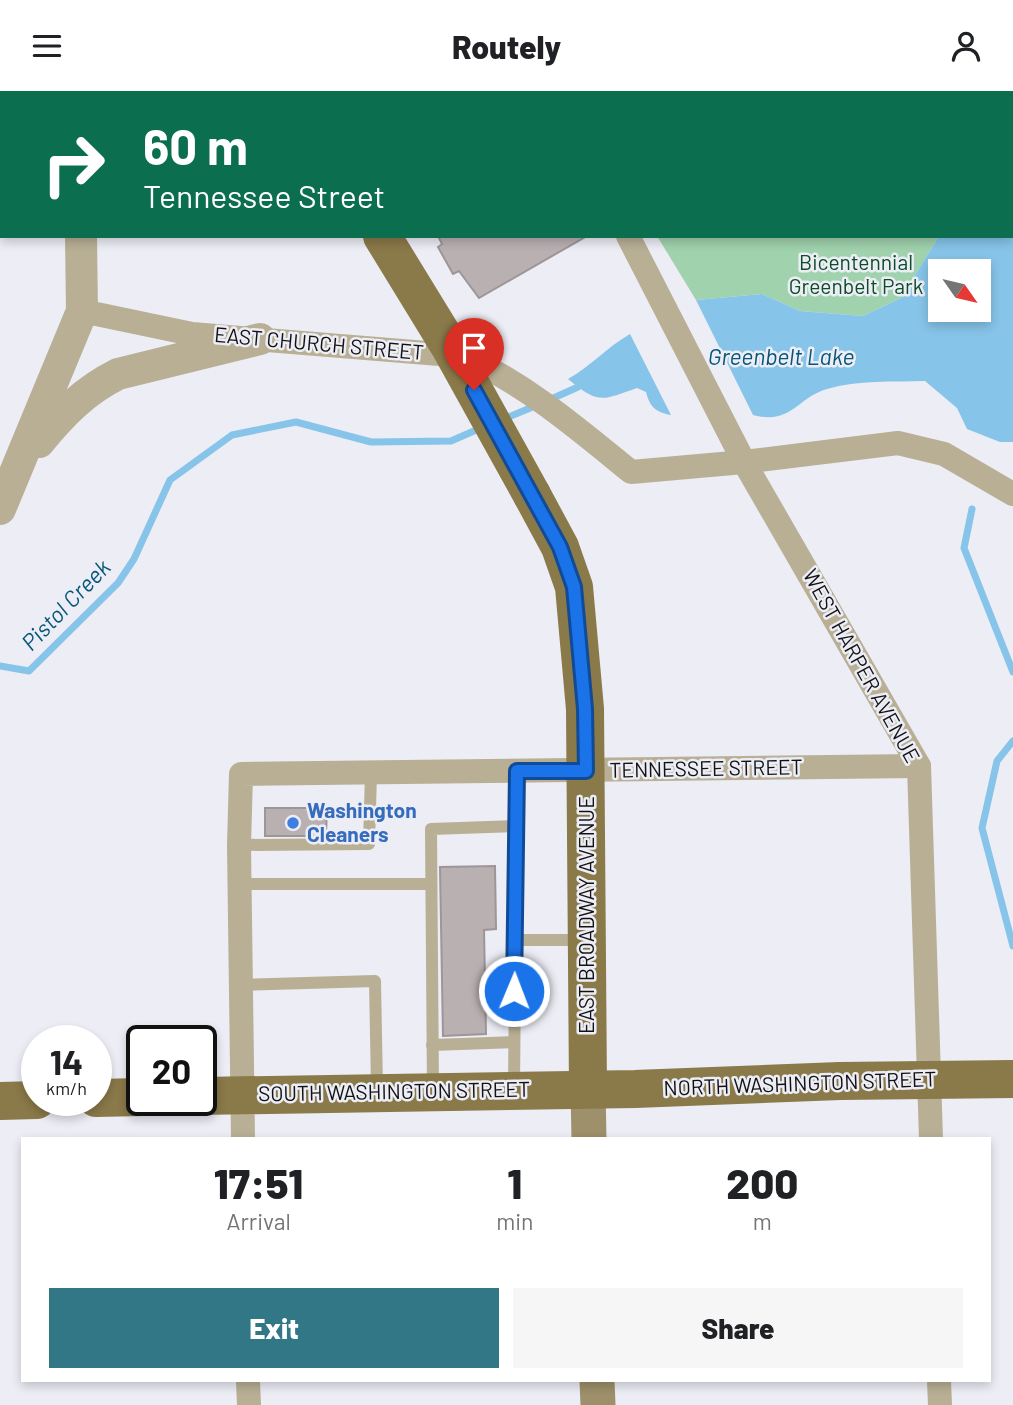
<!DOCTYPE html>
<style>
body{margin:0;font-family:Barlow,sans-serif;background:#f6f6f6;color:#202124;height:100vh;display:flex;flex-direction:column;font-size:26px;white-space:nowrap}
*{box-sizing:border-box;margin:0}
p{font-size:23px;color:#757577}
.icon{flex:none;width:38px;height:38px;fill:none;stroke:currentColor;stroke-width:2;stroke-linecap:round;stroke-linejoin:round}
.map{position:relative;flex:1;overflow:hidden}
.details{position:absolute;left:21px;top:1046px;width:970px;height:245px;display:flex;flex-direction:column;background:#fff;border-radius:0px;box-shadow:0 4px 10px #0003}
.details>*{flex:none}
.guide{position:absolute;left:0px;top:0px;width:1013px;height:147px;box-shadow:0 4px 10px #0003;background:#0b6e4f;color:#fff;overflow:hidden}
.needle{width:46px;rotate:124deg}
.buttons{position:absolute;left:928px;top:168px;display:grid;gap:14px}
.buttons a{display:grid;place-items:center;width:63px;height:63px;border-radius:0px;background:#fff;box-shadow:0 4px 10px #0003;font-size:35px}
.speed{position:absolute;left:21px;top:934px;display:flex;gap:14px;font-size:35px;font-weight:700;text-align:center}
.speed>*{display:grid;place-content:center;width:91px;height:91px;border-radius:50%;background:#fff;box-shadow:0 4px 10px #0003;line-height:1}
.speed small{font-size:18px;font-weight:400}
.speed .limit{border:4px solid #111;border-radius:10px;background:#fff;color:#111}
.pin{position:absolute;display:grid;place-items:center;width:60px;height:60px;color:#fff;margin:-72px -30px;border-radius:50% 50% 50% 0;rotate:-45deg;box-shadow:0 0 7px #0007}
.pin .icon{rotate:45deg}
.me{position:absolute;width:77px;margin:-38px;rotate:1deg;stroke-linejoin:round;filter:drop-shadow(0 0 5px #0008)}
.turn{display:flex;align-items:center;gap:24px;height:147px;padding:0 28px;font-size:32px}
.turn .icon{width:91px;height:91px;stroke-width:2.5}
.turn b{display:block;font-size:49px;line-height:60px}
.eta{display:flex;justify-content:space-evenly;align-items:center;height:119px;text-align:center}
.eta b{font-size:42px;font-weight:800;line-height:49px}
.primary-button{display:flex;gap:14px;margin-top:auto;padding:14px 28px}
.primary-button a{flex:1;height:80px;border-radius:0px;background:#327785;color:#fff;font-size:28px;font-weight:800;line-height:80px;text-align:center}
.primary-button a+a{background:#f6f6f6;color:#202124}
header{display:flex;justify-content:space-between;align-items:center;height:91px;padding:0 28px;background:#fff;font-size:32px;font-weight:800}
.map>svg:first-child{display:block}
</style>
<header><svg class="icon" aria-label="menu" viewBox="0 0 24 24"><path d="M4 6h16M4 12h16M4 18h16"/></svg>Routely<svg class="icon" aria-label="person" viewBox="0 0 24 24"><circle cx="12" cy="8" r="4"/><path d="M4 21q1-7 8-7t8 7"/></svg></header>
<div class="map">
<svg width="1013" height="1314" viewBox="0 0 1013 1314">
<rect width="100%" height="100%" fill="#ecedf5"/>
<path fill="#a0d2ad" d="M 657,145 L 939,145 L 901,207 L 863,225 L 800,220 L 762,203 L 696,209 Z"/>
<g fill="#87c4e9" fill-rule="evenodd">
<path d="M 918,0 L 1013,0 L 1013,351 L 1000,351 L 967,338 L 957,317 L 925,290 C 893,291 858,289 827,298 C 796,307 792,334 753,324 L 696,209 L 762,203 L 800,220 L 863,225 L 901,207 L 939,145 L 1012,145 L 1012,2 ZM 940,180 L 978,180 L 978,219 L 940,219 Z"/>
<path d="M 630,243 L 671,324 C 655,321 650,316 646,301 L 637,297 C 600,310 599,313 568,288 C 591,275 606,257 630,243 Z"/>
</g>
<g fill="none" stroke-linecap="round" stroke-linejoin="round">
<g stroke="#87c4e9" stroke-width="7">
<path d="M 549,309 L 578,296"/>
<path d="M 504,328 L 535,315"/>
<path d="M 972,418 L 964,457 L 1013,581"/>
<path d="M 0,575 L 29,580 L 118,492 L 134,468 L 170,389 L 232,344 L 296,331 L 371,351 L 451,350 L 483,336"/>
<path d="M 1013,650 L 997,670 L 982,737 L 1013,855"/>
</g>
</g>
<g fill="#b9b0b2" stroke="#9e9598" stroke-width="2">
<path d="M 438,145 L 587,145 L 479,207 L 459,180 L 453,183 L 438,156 L 442,153 Z"/>
<path d="M 265,717 L 327,717 L 326,745 L 265,745 Z"/>
<path d="M 495,775 L 496,838 L 484,839 L 486,943 L 443,945 L 440,776 Z"/>
</g>
<g fill="none" stroke-linecap="round" stroke-linejoin="round">
<g stroke="#b8af95" stroke-width="12">
<path d="M 178,0 L 179,2"/>
<path d="M 239,754 L 369,753 L 371,682"/>
<path d="M 239,793 L 431,793"/>
<path d="M 515,849 L 583,849"/>
<path d="M 241,894 L 375,890 L 377,997"/>
<path d="M 432,954 L 514,951"/>
<path d="M 514,995 L 517,680"/>
<path d="M 433,999 L 431,738 L 516,735"/>
</g>
<g stroke="#b8af95" stroke-width="24">
<path d="M 560,0 L 561,2"/>
<path d="M 96,2 L 101,0"/>
<path d="M 628,145 L 744,371 L 919,675 L 931,1048"/>
<path d="M 82,220 L 192,243 L 464,265 C 527,294 578,338 631,381 L 744,371 L 898,352 L 944,363 L 1013,403"/>
<path d="M 243,1048 L 239,754 L 241,683 L 919,675"/>
<path d="M 248,1290 L 249,1314"/>
<path d="M 939,1290 L 940,1314"/>
</g>
<g stroke="#b8af95" stroke-width="32">
<path d="M 53,0 L 54,2"/>
<path d="M 39,351 C 62,323 84,300 118,283 L 260,248"/>
<path d="M 0,418 L 82,220 L 81,145"/>
</g>
<g stroke="#9d906a" stroke-width="35">
<path d="M 588,998 L 589,1048"/>
<path d="M 597,1290 L 598,1314"/>
</g>
<g stroke="#8a7949" stroke-width="38">
<path d="M 304,0 L 305,2"/>
<path d="M 532,404 L 560,456 L 574,496 L 585,618 L 588,998"/>
<path d="M 201,1005 L 635,998 L 840,990"/>
<path d="M 96,1007 L 142,1006"/>
<path d="M 0,1010 L 37,1009"/>
</g>
<g stroke="#8a7949" stroke-width="38">
<path d="M 382,145 L 450,256 L 532,404"/>
<path d="M 840,990 L 1013,988"/>
</g>
</g>
<g fill="none" stroke-linecap="round" stroke-linejoin="round">
<g stroke="#114b97" stroke-width="18">
<path id="route" d="M 474,299 L 560,456 L 574,496 L 585,618 L 586,680 L 517,680 L 514,900"/>
</g>
<use href="#route" stroke="#1a73e8" stroke-width="12"/>
</g>
<circle fill="#3f7fe0" stroke="#ecedf5" stroke-width="2.5" cx="293" cy="732" r="7"/>
<g text-anchor="middle" stroke-width="5" stroke-linejoin="round" paint-order="stroke">
<g font-size="21" fill="#0b4d27" stroke="#ecedf5">
<text x="856" y="179">Bicentennial<tspan x="856" dy="24">Greenbelt Park</tspan></text>
</g>
<g font-size="21" fill="#121215" stroke="#ecedf5">
<text transform="translate(319 253) rotate(5)" y="7">EAST CHURCH STREET</text>
<text transform="translate(861 575) rotate(61)" y="7">WEST HARPER AVENUE</text>
<text transform="translate(706 678) rotate(-1)" y="7">TENNESSEE STREET</text>
<text transform="translate(587 824) rotate(-90)" y="7">EAST BROADWAY AVENUE</text>
<text transform="translate(800 993) rotate(-2)" y="7">NORTH WASHINGTON STREET</text>
<text transform="translate(394 1001) rotate(-1)" y="7">SOUTH WASHINGTON STREET</text>
</g>
<g font-size="21" font-weight="bold" fill="#366cbe" stroke="#ecedf5" text-anchor="start">
<text x="307" y="727">Washington<tspan x="307" dy="24">Cleaners</tspan></text>
</g>
<g font-size="23" font-style="italic" fill="#065679" stroke="#ecedf5">
<text x="781" y="274">Greenbelt Lake</text>
<text transform="translate(66 514) rotate(-46)" y="8">Pistol Creek</text>
</g>
</g>
</svg>
<div class="buttons">
<a><svg class="needle" viewBox="-14 -14 28 28"><path d="M0-13l5 13h-10z" fill="#e53935"/><path d="M0 13l5-13h-10z" fill="#757577"/></svg></a>
</div>
<div class="speed"><div>14<small>km/h</small></div><div class="limit">20</div></div>
<div class="pin" style="left:474px;top:299px;background:#d93025"><svg class="icon" aria-label="arrive" viewBox="0 0 24 24"><path d="M6 21V4h12l-3 4 3 4H6"/></svg></div>
<svg class="me" style="left:514px;top:900px" viewBox="-20 -20 40 40"><circle r="17" fill="#1a73e8" stroke="#fff" stroke-width="3"/><path d="M0-11L8 9 0 5-8 9z" fill="#fff"/></svg>
<div class="guide">
<div class="turn"><svg class="icon" aria-label="right" viewBox="0 0 24 24"><path d="M7 20v-9h11M14 6l5 5-5 5"/></svg><div><b>60 m</b>Tennessee Street</div></div>
</div>
<section class="details">
<div class="eta">
<div><b>17:51</b><p>Arrival</p></div>
<div><b>1</b><p>min</p></div>
<div><b>200</b><p>m</p></div>
</div>
<div class="primary-button"><a>Exit</a><a>Share</a></div>
</section>
</div>
